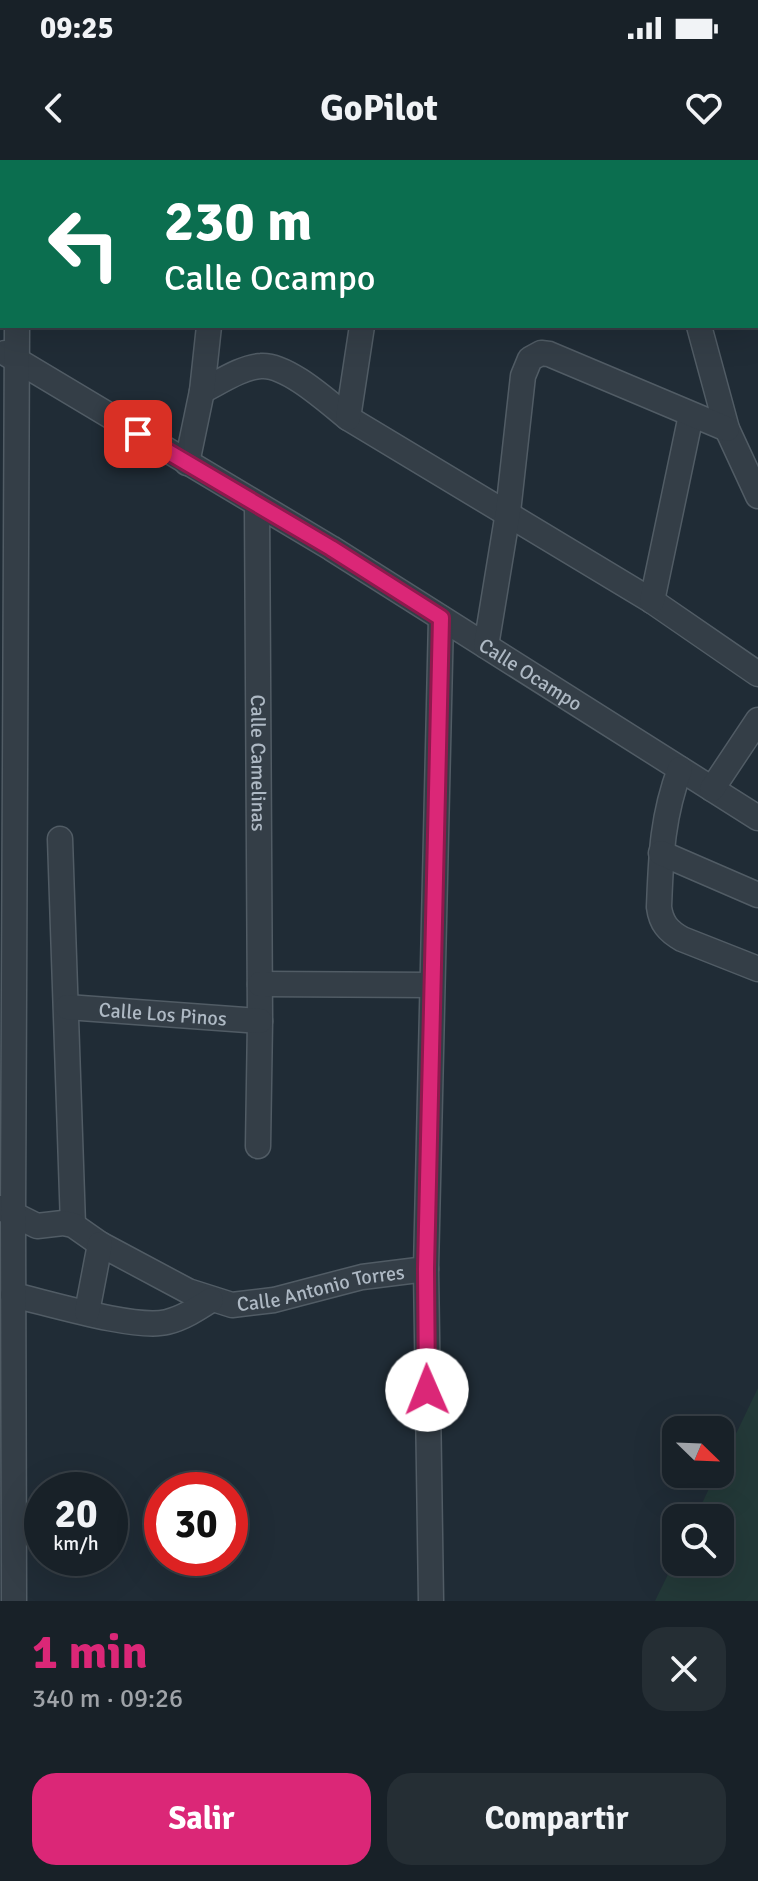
<!DOCTYPE html>
<html lang="es">
<meta charset="utf-8">
<style>
body{margin:0;font-family:Signika,sans-serif;background:#252e34;color:#f1f3f6;height:100vh;display:flex;flex-direction:column;font-size:30px;white-space:nowrap}
*{box-sizing:border-box;margin:0}
p{font-size:26px;color:#9fa3a8}
.icon{flex:none;width:44px;height:44px;fill:none;stroke:currentColor;stroke-width:2;stroke-linecap:round;stroke-linejoin:round}
.map{position:relative;height:1441px;overflow:hidden}
.details{display:flex;flex-direction:column;background:#182128;flex:1}
.details>*{flex:none}
.guide{position:absolute;left:0px;top:0px;width:758px;height:168px;box-shadow:0 8px 32px #0002,0 0 0 2px #363e45;background:#0b6e4f;color:#fff;overflow:hidden}
.needle{width:52px;rotate:113deg}
.fabs{position:absolute;left:662px;top:1256px;display:grid;gap:16px}
.fabs a{display:grid;place-items:center;width:72px;height:72px;border-radius:16px;background:#182128;box-shadow:0 8px 32px #0002,0 0 0 2px #363e45;font-size:40px}
.speed{position:absolute;left:24px;top:1312px;display:flex;gap:16px;font-size:40px;font-weight:700;text-align:center}
.speed>*{display:grid;place-content:center;width:104px;height:104px;border-radius:50%;background:#182128;box-shadow:0 8px 32px #0002,0 0 0 2px #363e45;line-height:1}
.speed small{font-size:20px;font-weight:400}
.speed .limit{border:12px solid #d22;background:#fff;color:#111}
.pin{position:absolute;display:grid;place-items:center;width:68px;height:68px;color:#fff;margin:-34px;border-radius:16px;box-shadow:0 4px 12px #0006}
.me{position:absolute;width:88px;margin:-44px;rotate:359deg;stroke-linejoin:round;filter:drop-shadow(0 0 6px #0008)}
.turn{display:flex;align-items:center;gap:28px;height:168px;padding:0 32px;font-size:36px}
.turn .icon{width:104px;height:104px;stroke-width:2.5}
.turn b{display:block;font-size:56px;line-height:68px}
.round{display:grid;place-items:center;flex:none;width:84px;height:84px;border-radius:24px;background:#252e34}
.summary{display:flex;align-items:center;justify-content:space-between;height:136px;padding:0 32px}
h1{font-size:48px;font-weight:800;line-height:60px;color:#db2777}
.cta{display:flex;gap:16px;margin-top:auto;padding:16px 32px}
.cta a{flex:1;height:92px;border-radius:24px;background:#db2777;color:#fff;font-size:32px;font-weight:800;line-height:92px;text-align:center}
.cta a+a{background:#252e34;color:#f1f3f6}
.status{display:flex;justify-content:space-between;align-items:center;height:56px;padding:0 40px;background:#182128;direction:ltr}
.status svg{height:22px;fill:currentColor}
header{display:flex;justify-content:space-between;align-items:center;height:104px;padding:0 32px;background:#182128;font-size:36px;font-weight:800}
.map>svg:first-child{display:block}
</style>
<div class="status"><b>09:25</b><svg viewBox="0 0 49 12"><path d="M0 12V9h3v3zM5 12V6h3v6zM10 12V3h3v9zM15 12V0h3v12zM26 1h20v11H26zM47 4h2v5h-2z"/></svg></div>
<header><svg class="icon" aria-label="back" viewBox="0 0 24 24"><path d="M15 5l-7 7 7 7"/></svg>GoPilot<svg class="icon" aria-label="heart" viewBox="0 0 24 24"><path d="M12 20l-8-8c-3-5 5-10 8-4 3-6 11-1 8 4z"/></svg></header>
<div class="map">
<svg width="758" height="1441" viewBox="0 0 758 1441">
<rect width="100%" height="100%" fill="#202c36"/>
<path fill="#233938" d="M 758,1228 L 758,1441 L 655,1441 L 676,1398 L 676,1402 L 720,1402 L 720,1358 L 695,1358 L 716,1314 L 720,1314 L 720,1307 Z"/>
<g fill="none" stroke-linecap="round" stroke-linejoin="round">
<g stroke="#515c65" stroke-width="27">
<g id="minor">
<path d="M 644,0 L 645,2"/>
<path d="M 25,2 L 25,0"/>
<path d="M 225,2 L 225,0"/>
<path d="M 384,2 L 384,0"/>
<path d="M 0,30 L 2,31"/>
<path d="M 699,166 L 727,269 L 758,336"/>
<path id="s1" d="M 5,193 L 331,388 L 758,658"/>
<path d="M 202,231 C 220,222 242,207 261,206 C 287,204 328,242 348,258 L 652,441 L 758,514"/>
<path d="M 348,258 L 362,166"/>
<path d="M 187,303 L 202,231 L 209,166"/>
<path id="s2" d="M 257,345 L 260,861 L 258,986"/>
<path d="M 652,441 L 691,255"/>
<path d="M 486,486 L 508,352 L 523,216 L 530,199 L 541,193 L 549,194 L 727,269"/>
<path d="M 680,609 C 662,657 661,696 659,747 C 661,763 668,771 682,779 L 758,809"/>
<path d="M 712,629 L 758,560"/>
<path d="M 60,679 L 73,1065"/>
<path d="M 661,693 L 758,735"/>
<path d="M 260,824 L 432,825"/>
<path id="s3" d="M 67,847 L 260,861"/>
<path id="s4" d="M 1,1048 L 37,1066 L 63,1063 L 73,1065 L 100,1084 L 188,1131 L 232,1145 L 274,1140 L 362,1117 L 426,1109"/>
<path d="M 13,1135 C 48,1143 136,1170 167,1162 C 183,1158 197,1149 211,1140"/>
<path d="M 87,1152 L 100,1084"/>
<path d="M 14,1441 L 13,1053 L 17,166"/>
<path d="M 431,1441 L 426,1109 L 441,458"/>
</g>
</g>
<use href="#minor" stroke="#343e47" stroke-width="24"/>
</g>
<g fill="none" stroke-linecap="round" stroke-linejoin="round">
<g stroke="#8e194d" stroke-width="20">
<path id="route" d="M 138,274 L 331,388 L 441,458 L 426,1109 L 427,1230"/>
</g>
<use href="#route" stroke="#db2777" stroke-width="14"/>
</g>
<g text-anchor="middle" stroke-width="8" stroke-linejoin="round" paint-order="stroke">
<g font-size="20" fill="#aeb9c4" stroke="#19232b">
<text dy="7" stroke="none"><textPath href="#s1" startOffset="616">Calle Ocampo</textPath></text>
<text dy="7" stroke="none"><textPath href="#s2" startOffset="258">Calle Camelinas</textPath></text>
<text dy="7" stroke="none"><textPath href="#s3" startOffset="96">Calle Los Pinos</textPath></text>
<text dy="7" stroke="none"><textPath href="#s4" startOffset="346">Calle Antonio Torres</textPath></text>
</g>
</g>
</svg>
<div class="fabs">
<a><svg class="needle" viewBox="-14 -14 28 28"><path d="M0-13l5 13h-10z" fill="#e53935"/><path d="M0 13l5-13h-10z" fill="#9fa3a8"/></svg></a>
<a><svg class="icon" aria-label="search" viewBox="0 0 24 24"><circle cx="10" cy="10" r="6"/><path d="M15 15l6 6"/></svg></a>
</div>
<div class="speed"><div>20<small>km/h</small></div><div class="limit">30</div></div>
<div class="pin" style="left:138px;top:274px;background:#d93025"><svg class="icon" aria-label="arrive" viewBox="0 0 24 24"><path d="M6 21V4h12l-3 4 3 4H6"/></svg></div>
<svg class="me" style="left:427px;top:1230px" viewBox="-20 -20 40 40"><circle r="19" fill="#fff"/><path d="M0-13L10 11 0 6-10 11z" fill="#db2777"/></svg>
<div class="guide">
<div class="turn"><svg class="icon" aria-label="left" viewBox="0 0 24 24"><path d="M17 20v-9H6M10 6l-5 5 5 5"/></svg><div><b>230 m</b>Calle Ocampo</div></div>
</div>
</div>
<section class="details">
<div class="summary"><div><h1>1 min</h1><p>340 m · 09:26</p></div><a class="round"><svg class="icon" aria-label="close" viewBox="0 0 24 24"><path d="M6 6l12 12M18 6L6 18"/></svg></a></div>
<div class="cta"><a>Salir</a><a>Compartir</a></div>
</section>
